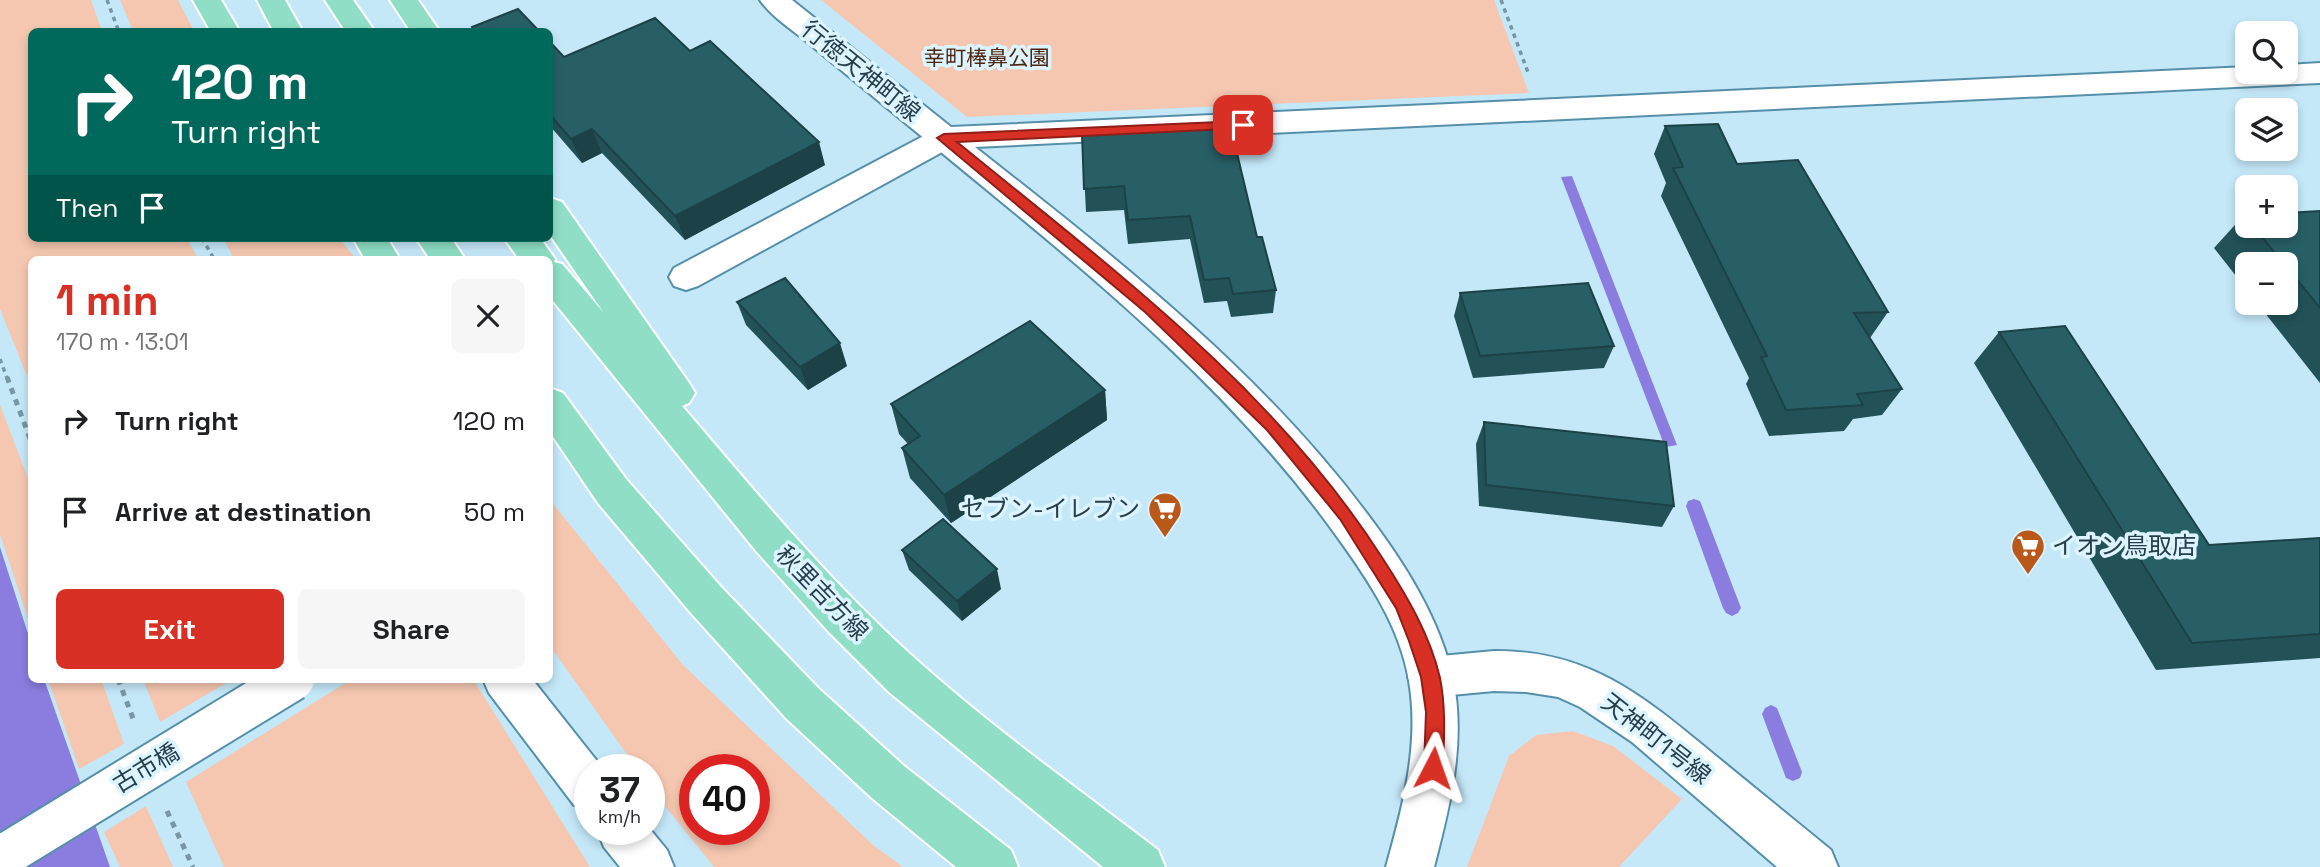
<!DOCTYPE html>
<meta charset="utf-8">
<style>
body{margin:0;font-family:"Space Grotesk","Noto Sans JP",sans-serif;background:#f6f6f6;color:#202124;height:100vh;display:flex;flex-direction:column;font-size:26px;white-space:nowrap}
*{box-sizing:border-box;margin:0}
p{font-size:23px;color:#757577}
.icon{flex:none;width:38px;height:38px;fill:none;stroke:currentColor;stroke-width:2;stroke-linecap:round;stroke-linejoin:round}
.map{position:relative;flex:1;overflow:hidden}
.drawer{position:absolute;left:28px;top:256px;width:525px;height:427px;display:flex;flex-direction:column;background:#fff;border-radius:10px;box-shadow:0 4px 10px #0003}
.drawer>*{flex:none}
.banner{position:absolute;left:28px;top:28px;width:525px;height:214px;border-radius:10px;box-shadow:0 4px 10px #0003;background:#00695c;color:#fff;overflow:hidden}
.buttons{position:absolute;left:2235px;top:21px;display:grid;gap:14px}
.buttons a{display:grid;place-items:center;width:63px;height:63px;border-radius:10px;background:#fff;box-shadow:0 4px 10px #0003;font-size:35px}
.speed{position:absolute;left:574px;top:754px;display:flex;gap:14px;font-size:35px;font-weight:700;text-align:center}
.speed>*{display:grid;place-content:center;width:91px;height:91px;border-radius:50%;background:#fff;box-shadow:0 4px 10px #0003;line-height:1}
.speed small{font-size:18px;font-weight:400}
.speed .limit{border:10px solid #d22;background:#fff;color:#111}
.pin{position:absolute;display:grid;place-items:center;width:60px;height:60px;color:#fff;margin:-30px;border-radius:14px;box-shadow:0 4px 10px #0006}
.me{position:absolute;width:77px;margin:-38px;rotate:4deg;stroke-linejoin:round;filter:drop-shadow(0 0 5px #0008)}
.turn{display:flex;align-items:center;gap:24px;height:147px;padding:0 28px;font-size:32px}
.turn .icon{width:91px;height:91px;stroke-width:2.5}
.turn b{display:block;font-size:49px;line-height:60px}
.then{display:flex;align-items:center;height:66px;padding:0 28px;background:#0003;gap:14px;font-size:26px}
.round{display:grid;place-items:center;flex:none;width:74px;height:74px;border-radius:10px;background:#f6f6f6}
.summary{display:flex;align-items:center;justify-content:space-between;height:119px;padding:0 28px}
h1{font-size:42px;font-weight:600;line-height:52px;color:#d93025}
.button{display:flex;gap:14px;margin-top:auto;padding:14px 28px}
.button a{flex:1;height:80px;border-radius:10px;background:#d93025;color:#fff;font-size:28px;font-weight:600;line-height:80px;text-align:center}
.button a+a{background:#f6f6f6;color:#202124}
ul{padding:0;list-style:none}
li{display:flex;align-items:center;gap:21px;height:91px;padding:0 28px}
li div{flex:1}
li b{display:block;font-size:26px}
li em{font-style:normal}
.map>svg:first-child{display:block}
</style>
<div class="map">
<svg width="2320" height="867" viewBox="0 0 2320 867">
<rect width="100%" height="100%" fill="#c5e8f9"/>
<g fill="#f5c7b0" fill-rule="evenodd">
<path d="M 0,0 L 91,0 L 102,31 L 32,32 L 32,238 L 187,238 L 198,259 L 32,259 L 31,386 L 0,309 Z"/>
<path d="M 120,0 L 178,0 L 194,31 L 133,31 Z"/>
<path d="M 821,0 L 1494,0 L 1529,93 L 967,117 Z"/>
<path d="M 223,238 L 339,238 L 356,259 L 234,259 Z"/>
<path d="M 0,405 L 31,486 L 31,628 L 0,535 Z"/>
<path d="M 550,500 L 683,665 L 873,845 L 903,867 L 714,867 L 649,786 L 649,770 L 638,770 L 550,646 ZM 754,770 L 754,830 L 695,830 L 695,770 Z"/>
<path d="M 48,679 L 101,679 L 124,744 L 79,769 Z"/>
<path d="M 143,679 L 233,679 L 160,722 Z"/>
<path d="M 352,679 L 473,679 L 590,867 L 224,867 L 186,782 Z"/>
<path d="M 1573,731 L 1613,746 L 1682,799 L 1619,867 L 1467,867 L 1509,756 L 1536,735 Z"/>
<path d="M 146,806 L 173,867 L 120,867 L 104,832 Z"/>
</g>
<g fill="#8b7de0">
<path d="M 1572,176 L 1677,445 L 1665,447 L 1561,177 Z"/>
<path d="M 0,547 L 31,643 L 32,679 L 44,679 L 110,867 L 0,867 Z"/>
</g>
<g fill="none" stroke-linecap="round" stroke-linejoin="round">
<g fill="#8b7de0" fill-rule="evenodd">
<path d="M 1694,499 L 1700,501 L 1702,506 L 1741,608 L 1738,613 L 1732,616 L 1726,613 L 1723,608 L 1686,506 L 1688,501 Z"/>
<path d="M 1771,705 L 1777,708 L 1802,772 L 1800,778 L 1793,781 L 1786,778 L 1762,714 L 1765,708 Z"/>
</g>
<g stroke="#558fa9" stroke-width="4">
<g id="minor">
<path d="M 944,127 L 955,131 L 960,138 L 955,145 L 698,286 L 686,290 L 674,286 L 669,277 L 674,268 L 933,131 Z"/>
<path d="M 1494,651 C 1588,650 1642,695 1711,752 C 1751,785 1791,817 1831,850 L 1838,867 L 1777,867 L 1632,742 L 1580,707 L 1558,697 L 1526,692 L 1494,691 L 1430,697 L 1414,691 L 1408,677 L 1414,663 L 1430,657 Z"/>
</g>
</g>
<g stroke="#558fa9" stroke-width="4">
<g id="tertiary">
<path d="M 760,0 L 792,0 L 951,127 L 2247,67 L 2247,72 L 2286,72 L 2286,65 L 2320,63 L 2320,83 L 975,147 C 1117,259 1260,370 1368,515 C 1405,564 1440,619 1453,679 C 1466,742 1450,806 1434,867 L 1386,867 C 1403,806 1420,744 1409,681 C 1400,627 1369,581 1338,538 C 1222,375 1062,252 909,126 C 875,98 841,70 807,42 C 791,29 771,16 760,0 Z"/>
<path d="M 483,679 L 532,679 L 604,770 L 590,770 L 590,811 L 574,805 L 489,693 Z"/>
<path d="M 649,828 L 667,850 L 674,867 L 620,867 L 604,847 L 597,830 Z"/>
</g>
</g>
<g stroke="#fff" stroke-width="4">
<g id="primary">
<path d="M 193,0 L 221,0 L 240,32 L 211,32 Z"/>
<path d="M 257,0 L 285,0 L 303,32 L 274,32 Z"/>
<path d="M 325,0 L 353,0 L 375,32 L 346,32 Z"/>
<path d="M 390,0 L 418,0 L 440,32 L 411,32 Z"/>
<path d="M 550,198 L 562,202 L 689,383 L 695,393 L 689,403 L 682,406 C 758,495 832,585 920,663 C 995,730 1078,789 1158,850 L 1165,867 L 1103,867 L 889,692 L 828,631 L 757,552 L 550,297 L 550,259 L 519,259 L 504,238 L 540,238 L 555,259 L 554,262 L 562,264 L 604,313 L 550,235 Z"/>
<path d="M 353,238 L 387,238 L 400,259 L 365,259 Z"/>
<path d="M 416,238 L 451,238 L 465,259 L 430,259 Z"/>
<path d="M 550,388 L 563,393 L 626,479 L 721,587 L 818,688 L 904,766 L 1011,850 L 1018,867 L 956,867 L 872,798 L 786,718 L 691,613 L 598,503 L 550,432 Z"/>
</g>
</g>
<g stroke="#7896a4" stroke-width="3.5" stroke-dasharray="4.5 4.5" stroke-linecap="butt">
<path d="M 107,0 L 119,32"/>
<path d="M 1501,0 L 1529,75"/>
<path d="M 202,238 L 214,259"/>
<path d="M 0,359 L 7,378"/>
</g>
<g stroke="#7896a4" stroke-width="5" stroke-dasharray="6 6" stroke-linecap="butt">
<path d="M 7,377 L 32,444"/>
<path d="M 118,679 L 134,721"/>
<path d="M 167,811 L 193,867"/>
</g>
<use href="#minor" fill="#fff" fill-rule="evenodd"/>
<use href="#tertiary" fill="#fff" fill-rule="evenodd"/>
<use href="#primary" fill="#8fdec5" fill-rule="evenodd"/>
<g stroke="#558fa9" stroke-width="46" stroke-linecap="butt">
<path id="tertiary-bridge" d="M 0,858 L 293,679"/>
</g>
<use href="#tertiary-bridge" stroke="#fff" stroke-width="42"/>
</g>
<g fill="#225258">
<path d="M 550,42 L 564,57 L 690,51 L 825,165 L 685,240 L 602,153 L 582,163 L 550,126 Z"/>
<path d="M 1665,126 L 1737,164 L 1888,312 L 1870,338 L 1902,389 L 1882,415 L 1853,419 L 1844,431 L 1769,436 L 1746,384 L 1749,378 L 1661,196 L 1666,183 L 1654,154 Z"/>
<path d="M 1082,134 L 1257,237 L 1276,290 L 1273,313 L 1231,317 L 1227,301 L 1204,303 L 1190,239 L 1128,244 L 1124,210 L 1086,212 Z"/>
<path d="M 2320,211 L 2320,383 L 2257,303 L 2286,303 L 2286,264 L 2247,264 L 2247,290 L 2214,248 L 2244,215 L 2247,215 L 2247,226 L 2286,226 Z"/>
<path d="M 1460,293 L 1614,346 L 1604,368 L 1473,378 L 1454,316 Z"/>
<path d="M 737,302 L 847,366 L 808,390 L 746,325 Z"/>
<path d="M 1999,332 L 2209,545 L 2320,538 L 2320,658 L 2156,670 L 1974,363 Z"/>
<path d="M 1105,390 L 1107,420 L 951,523 L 910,478 L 902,448 L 908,444 L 899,434 L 891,404 Z"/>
<path d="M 1484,422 L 1674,506 L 1662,527 L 1479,506 L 1476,444 Z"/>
<path d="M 902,550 L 1001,589 L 962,621 L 909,570 Z"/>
</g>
<g fill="#1c4247">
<path d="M 592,129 L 602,153 L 582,163 L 571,139 Z"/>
<path d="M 819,142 L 825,165 L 685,240 L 675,216 Z"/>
<path d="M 840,343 L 847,366 L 808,390 L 800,367 Z"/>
<path d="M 1105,390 L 1107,420 L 951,523 L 944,495 Z"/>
<path d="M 997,569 L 1001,589 L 962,621 L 957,601 Z"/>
</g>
<g fill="#285f66" stroke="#1c4247" stroke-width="2">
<path d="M 518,9 L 540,32 L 475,32 L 472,27 Z"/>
<path d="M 655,18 L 690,51 L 710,41 L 819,142 L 675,216 L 592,129 L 571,139 L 550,115 L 550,42 L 564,57 Z"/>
<path d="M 1230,124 L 1257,237 L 1262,237 L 1276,290 L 1233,294 L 1229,278 L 1204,280 L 1190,216 L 1128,220 L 1124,186 L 1084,189 L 1082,134 Z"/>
<path d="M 1718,124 L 1737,164 L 1798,160 L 1888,312 L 1854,313 L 1902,389 L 1857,394 L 1863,405 L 1786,410 L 1761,357 L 1767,356 L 1673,168 L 1683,167 L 1665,126 Z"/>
<path d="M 2320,211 L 2320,308 L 2286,266 L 2286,264 L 2284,264 L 2253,226 L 2286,226 L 2286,213 Z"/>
<path d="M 785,278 L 840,343 L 800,367 L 737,302 Z"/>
<path d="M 1588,283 L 1614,346 L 1480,356 L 1460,293 Z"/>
<path d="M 1030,321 L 1105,390 L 944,495 L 902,448 L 920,436 L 891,404 Z"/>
<path d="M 2065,326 L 2209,545 L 2320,538 L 2320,634 L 2192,643 L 1999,332 Z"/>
<path d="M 1484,422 L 1666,442 L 1674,506 L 1486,485 Z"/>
<path d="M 943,519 L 997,569 L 957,601 L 902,550 Z"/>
</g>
<path fill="#d93025" stroke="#8d1f18" stroke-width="2" d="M 1243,121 L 1250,125 L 1248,128 L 957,142 C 1111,268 1275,389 1383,559 C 1407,596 1430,635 1440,678 C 1446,708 1444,738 1443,768 L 1440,775 L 1433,777 L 1427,775 L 1424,768 L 1426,712 L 1421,677 L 1409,641 L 1396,608 L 1340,519 L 1267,430 L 1145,312 L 937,138 L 944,134 Z"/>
<defs>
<g id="supermarket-pin" transform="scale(1.75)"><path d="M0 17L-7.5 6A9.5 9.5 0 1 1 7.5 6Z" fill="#b95819" stroke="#dcf4ff"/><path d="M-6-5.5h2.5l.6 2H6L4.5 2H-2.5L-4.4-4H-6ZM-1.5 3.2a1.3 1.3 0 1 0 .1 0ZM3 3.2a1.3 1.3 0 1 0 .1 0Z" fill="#fff"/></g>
</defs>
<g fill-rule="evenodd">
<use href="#supermarket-pin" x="1165" y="509"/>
<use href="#supermarket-pin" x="2028" y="546"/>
</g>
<g text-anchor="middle" stroke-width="7" stroke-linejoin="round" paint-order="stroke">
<g font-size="21" fill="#4e250d" stroke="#dcf4ff">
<text x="987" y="65">幸町棒鼻公園</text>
</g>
<g font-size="24" fill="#253e49" stroke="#dcf4ff">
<text transform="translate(861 71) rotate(39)" y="8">行徳天神町線</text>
<text transform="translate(822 593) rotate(46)" y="8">秋里吉方線</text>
<text transform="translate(1656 739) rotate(38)" y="8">天神町1号線</text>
<text transform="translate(146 768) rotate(-31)" y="8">古市橋</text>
</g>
<g font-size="24" fill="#253e49" stroke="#dcf4ff" text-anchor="end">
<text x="1140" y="517">セブン-イレブン</text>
<text x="2052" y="554" text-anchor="start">イオン鳥取店</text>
</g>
</g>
</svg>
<div class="buttons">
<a><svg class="icon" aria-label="search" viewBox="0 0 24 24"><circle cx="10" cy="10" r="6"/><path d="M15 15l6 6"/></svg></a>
<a><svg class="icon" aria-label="layers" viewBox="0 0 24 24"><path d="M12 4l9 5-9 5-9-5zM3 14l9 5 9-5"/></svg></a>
<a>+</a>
<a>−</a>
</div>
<div class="speed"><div>37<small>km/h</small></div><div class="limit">40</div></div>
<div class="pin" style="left:1243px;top:125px;background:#d93025"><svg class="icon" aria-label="arrive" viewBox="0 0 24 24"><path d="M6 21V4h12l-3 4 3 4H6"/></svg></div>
<svg class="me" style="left:1433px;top:768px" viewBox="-20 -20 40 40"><path d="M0-17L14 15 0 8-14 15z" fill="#d93025" stroke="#fff" stroke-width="4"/></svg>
<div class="banner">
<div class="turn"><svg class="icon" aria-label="right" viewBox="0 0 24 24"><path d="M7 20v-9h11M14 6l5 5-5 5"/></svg><div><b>120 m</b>Turn right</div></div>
<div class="then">Then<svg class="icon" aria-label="arrive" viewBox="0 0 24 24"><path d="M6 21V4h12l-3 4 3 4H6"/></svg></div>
</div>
<section class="drawer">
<div class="summary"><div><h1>1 min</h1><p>170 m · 13:01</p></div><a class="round"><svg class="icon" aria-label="close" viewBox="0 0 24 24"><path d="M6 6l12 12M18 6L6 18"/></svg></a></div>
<ul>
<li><svg class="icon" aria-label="right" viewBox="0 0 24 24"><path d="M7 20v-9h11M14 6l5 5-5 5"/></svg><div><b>Turn right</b></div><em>120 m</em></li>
<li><svg class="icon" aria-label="arrive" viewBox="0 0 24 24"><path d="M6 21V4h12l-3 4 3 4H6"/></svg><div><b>Arrive at destination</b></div><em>50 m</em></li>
</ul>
<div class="button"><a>Exit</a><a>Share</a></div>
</section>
</div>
